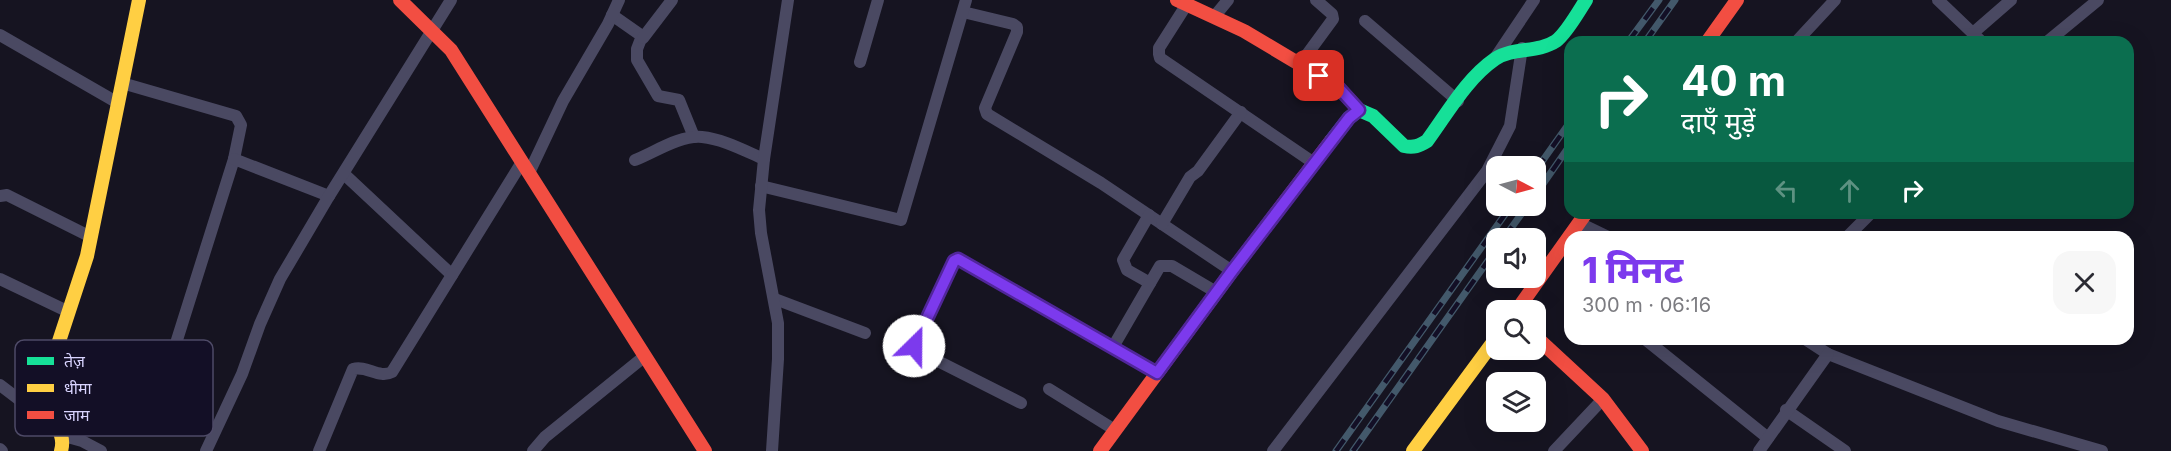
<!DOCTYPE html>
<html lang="hi">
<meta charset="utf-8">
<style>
body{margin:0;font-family:Inter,"Noto Sans Devanagari",sans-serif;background:#f7f7f7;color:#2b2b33;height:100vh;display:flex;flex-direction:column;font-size:22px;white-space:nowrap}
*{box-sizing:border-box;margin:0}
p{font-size:20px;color:#7c7c81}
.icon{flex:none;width:33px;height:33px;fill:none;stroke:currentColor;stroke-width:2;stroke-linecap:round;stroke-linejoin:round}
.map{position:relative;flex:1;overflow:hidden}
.panel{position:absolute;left:1564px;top:231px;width:570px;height:114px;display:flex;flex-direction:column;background:#fff;border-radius:18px;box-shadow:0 6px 24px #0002}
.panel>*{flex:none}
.hud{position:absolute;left:1564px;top:36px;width:570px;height:183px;border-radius:18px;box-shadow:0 6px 24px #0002;background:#0b6e4f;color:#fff;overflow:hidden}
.needle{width:39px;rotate:96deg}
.buttons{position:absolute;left:1486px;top:156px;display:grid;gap:12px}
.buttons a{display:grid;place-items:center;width:60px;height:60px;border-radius:12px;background:#fff;box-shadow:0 6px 24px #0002;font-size:30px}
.pin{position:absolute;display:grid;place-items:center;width:51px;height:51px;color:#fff;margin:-26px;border-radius:12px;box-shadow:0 3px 9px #0006}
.me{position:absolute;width:66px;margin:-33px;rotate:23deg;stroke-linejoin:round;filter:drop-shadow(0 0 4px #0008)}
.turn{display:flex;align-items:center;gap:21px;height:126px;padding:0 18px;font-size:27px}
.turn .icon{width:78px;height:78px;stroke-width:2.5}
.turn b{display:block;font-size:42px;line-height:51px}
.lanes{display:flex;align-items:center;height:57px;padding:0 18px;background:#0003;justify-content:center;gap:30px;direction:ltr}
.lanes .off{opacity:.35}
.round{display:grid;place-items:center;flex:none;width:63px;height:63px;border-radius:18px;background:#f7f7f7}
.headline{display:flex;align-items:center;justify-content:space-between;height:102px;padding:0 18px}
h1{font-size:36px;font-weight:800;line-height:45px;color:#7c3aed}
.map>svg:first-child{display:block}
</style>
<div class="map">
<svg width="2171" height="451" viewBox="0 0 2171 451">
<rect width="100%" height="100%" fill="#161421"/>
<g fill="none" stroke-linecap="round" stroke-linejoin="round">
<g stroke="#4a4962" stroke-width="12">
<path d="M 1938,0 L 1982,42"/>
<path d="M 1187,4 L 1159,48 L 1159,54 L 1160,58 L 1314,163"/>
<path d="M 963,12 L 1013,24 L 1017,27 L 1017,32 L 985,108 L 987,114 L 1101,183 L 1232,271"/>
<path d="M 612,15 L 642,36 L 637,49 L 637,60 L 658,96 L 679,100 L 694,137"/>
<path d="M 1214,17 L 1228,0"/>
<path d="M 1365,21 L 1458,101"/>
<path d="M 1973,33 L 2011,0"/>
<path d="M 0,35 L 118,103"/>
<path d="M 643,38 L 672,0"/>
<path d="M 1796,42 L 1835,0"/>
<path d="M 2047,42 L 2098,0"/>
<path d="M 1495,58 L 1534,0"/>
<path d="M 860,62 L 878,0"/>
<path d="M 1300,64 L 1333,19 L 1332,14 L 1316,0"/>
<path d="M 122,83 L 236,116 L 241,125 L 234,159 L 171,359"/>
<path d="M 234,159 L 329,196"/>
<path d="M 635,160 C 655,152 680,135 702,137 C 723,139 745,151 764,159"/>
<path d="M 529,173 L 563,101 L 608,24 L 619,0"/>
<path d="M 344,174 L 452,275"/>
<path d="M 761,186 L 901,220 L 966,0"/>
<path d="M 0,196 L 7,195 L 91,237"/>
<path d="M 1149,215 L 1123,260 L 1127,270 L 1150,283"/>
<path d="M 1579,223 L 1608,237"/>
<path d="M 1162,224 L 1190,177 L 1198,171 L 1241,112"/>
<path d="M 1847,237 L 1871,213"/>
<path d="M 0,279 L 69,312"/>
<path d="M 775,299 L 865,333"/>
<path d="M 1645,339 L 1768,438"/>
<path d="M 1805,339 L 1828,354 L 1998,421 L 2102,451"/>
<path d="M 1113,347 L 1160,266 L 1172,266 L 1216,292"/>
<path d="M 0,385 L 21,401 L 44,409"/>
<path d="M 1049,389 L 1115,430"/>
<path d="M 1021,403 L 916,350 L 914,346 L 954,261 L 958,259 L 1157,373"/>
<path d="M 1786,410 L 1845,451"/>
<path d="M 64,436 L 82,441 L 101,451"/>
<path d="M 0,449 L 2,451"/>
<path d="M 206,451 L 242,374 L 260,324 L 280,279 L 329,196 L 451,0"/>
<path d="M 319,451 L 353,369 C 367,365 379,379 392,372 L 522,162"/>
<path d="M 533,451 L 545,437 L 645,356"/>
<path d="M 772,451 L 778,359 L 778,323 L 761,233 L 759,210 L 764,159 L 788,0"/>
<path d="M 1273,451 L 1487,171 L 1510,126 L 1522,48"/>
<path d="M 1554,451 L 1603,399"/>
<path d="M 1759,451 L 1828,354"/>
</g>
<path stroke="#16e098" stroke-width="14" d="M 1331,141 L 1349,118 L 1359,110 L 1373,116 L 1404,146 C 1414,148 1419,146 1427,141 C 1447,114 1466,79 1495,59 C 1513,47 1538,53 1556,41 C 1566,34 1579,11 1586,0"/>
<g stroke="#ffcf43" stroke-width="14">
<path d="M 61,451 C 68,427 42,419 43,390 L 87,256 L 139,0"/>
<path d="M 1413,451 L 1497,337"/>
</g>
<g stroke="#f24e42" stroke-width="14">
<path d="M 400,0 L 451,50 L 705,451"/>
<path d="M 1177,0 L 1244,31 L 1338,87 L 1359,110"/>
<path d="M 1707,42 L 1737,0"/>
<path d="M 1517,310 L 1586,213"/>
<path d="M 1536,337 L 1603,399 L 1642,451"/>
<path d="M 1100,451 L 1232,271 L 1331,141"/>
</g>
<g stroke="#43596b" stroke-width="7">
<g id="rail">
<path d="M 1628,42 L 1659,0"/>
<path d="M 1645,42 L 1675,0"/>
<path d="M 1536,170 L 1570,122"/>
<path d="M 1536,194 L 1570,145"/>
<path d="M 1504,238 L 1527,206"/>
<path d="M 1336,451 L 1511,206"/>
<path d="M 1353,451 L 1497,248"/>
</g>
</g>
<use href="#rail" stroke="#130f26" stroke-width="4.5" stroke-dasharray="14" stroke-linecap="butt"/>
</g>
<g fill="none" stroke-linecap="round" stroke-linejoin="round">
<g stroke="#51269a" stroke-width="15">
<path id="route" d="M 914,346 L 954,261 L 958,259 L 1157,373 L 1232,271 L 1349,118 L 1359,110 L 1338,87 L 1319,76"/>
</g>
<use href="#route" stroke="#7c3aed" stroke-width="10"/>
</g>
<rect x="15" y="340" width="198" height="96" rx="9" fill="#130f26" stroke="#4e4a67" stroke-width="1.5"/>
<rect x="27" y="357" width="27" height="8" fill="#16e098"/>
<rect x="27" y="384" width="27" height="8" fill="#ffcf43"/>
<rect x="27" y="411" width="27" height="8" fill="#f24e42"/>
<g font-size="16" fill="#d9d4ff">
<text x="64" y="367">तेज़</text>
<text x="64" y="394">धीमा</text>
<text x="64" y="421">जाम</text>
</g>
</svg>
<div class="buttons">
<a><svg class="needle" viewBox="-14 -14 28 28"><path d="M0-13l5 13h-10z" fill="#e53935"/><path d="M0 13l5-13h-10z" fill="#7c7c81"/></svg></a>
<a><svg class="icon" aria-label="sound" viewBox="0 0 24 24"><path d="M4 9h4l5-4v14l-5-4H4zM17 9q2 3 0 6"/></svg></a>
<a><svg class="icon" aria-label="search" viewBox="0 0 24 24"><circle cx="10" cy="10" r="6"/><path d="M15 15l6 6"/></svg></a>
<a><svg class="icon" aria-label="layers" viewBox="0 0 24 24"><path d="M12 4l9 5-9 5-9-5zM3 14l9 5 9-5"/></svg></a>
</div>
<div class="pin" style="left:1319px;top:76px;background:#d93025"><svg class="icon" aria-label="arrive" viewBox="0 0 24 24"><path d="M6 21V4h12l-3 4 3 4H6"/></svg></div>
<svg class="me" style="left:914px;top:346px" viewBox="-20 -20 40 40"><circle r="19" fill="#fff"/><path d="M0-13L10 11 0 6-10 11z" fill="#7c3aed"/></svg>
<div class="hud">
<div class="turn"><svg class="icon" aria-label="right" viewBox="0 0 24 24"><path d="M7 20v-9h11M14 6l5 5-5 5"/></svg><div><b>40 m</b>दाएँ मुड़ें</div></div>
<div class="lanes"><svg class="icon off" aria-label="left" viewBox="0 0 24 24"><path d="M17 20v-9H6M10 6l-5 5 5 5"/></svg><svg class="icon off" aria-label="ahead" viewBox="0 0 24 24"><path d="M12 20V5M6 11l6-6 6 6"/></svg><svg class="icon" aria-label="right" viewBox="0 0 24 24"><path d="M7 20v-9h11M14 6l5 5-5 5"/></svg></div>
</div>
<section class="panel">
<div class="headline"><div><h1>1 मिनट</h1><p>300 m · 06:16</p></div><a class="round"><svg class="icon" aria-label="close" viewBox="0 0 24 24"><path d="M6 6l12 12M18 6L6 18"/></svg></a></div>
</section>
</div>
